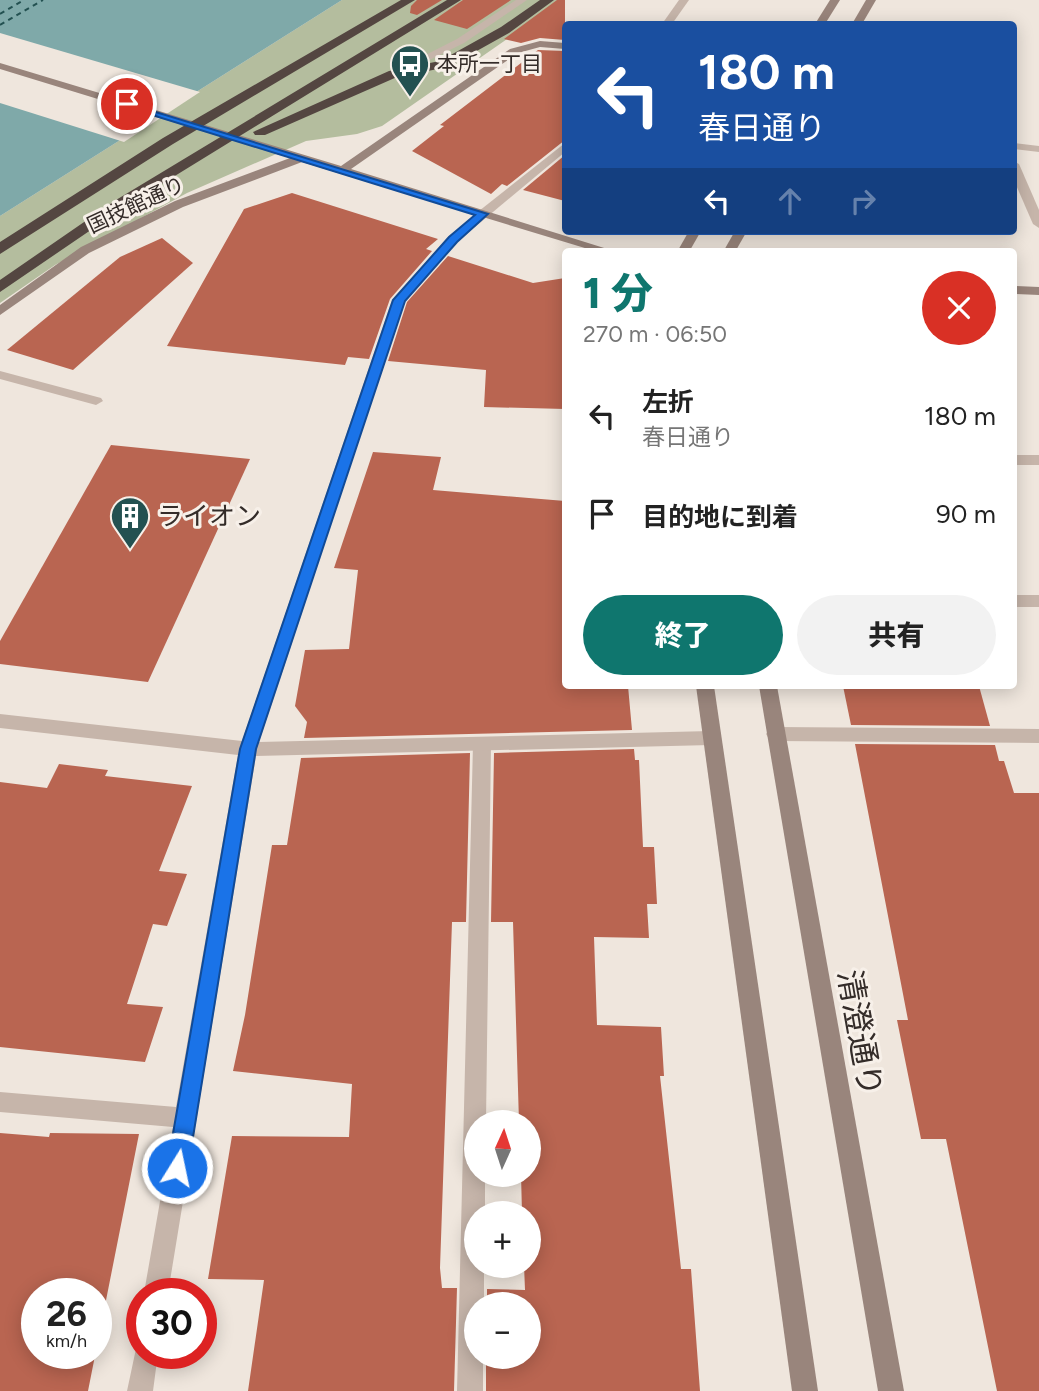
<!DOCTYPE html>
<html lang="ja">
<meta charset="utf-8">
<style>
body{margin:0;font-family:Figtree,"Noto Sans JP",sans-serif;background:#f2f2f2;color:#222;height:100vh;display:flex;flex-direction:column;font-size:26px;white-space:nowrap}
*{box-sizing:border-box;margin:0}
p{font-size:23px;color:#767676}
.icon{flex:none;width:38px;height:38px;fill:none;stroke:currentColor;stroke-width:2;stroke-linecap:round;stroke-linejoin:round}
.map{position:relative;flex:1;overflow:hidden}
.side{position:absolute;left:562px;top:248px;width:455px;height:441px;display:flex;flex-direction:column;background:#fff;border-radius:7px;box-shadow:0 4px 18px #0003}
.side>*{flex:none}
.guide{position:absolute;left:562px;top:21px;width:455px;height:214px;border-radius:7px;box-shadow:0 4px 18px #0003;background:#1a4fa0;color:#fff;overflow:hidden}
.needle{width:46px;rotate:3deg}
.fabs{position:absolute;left:464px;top:1110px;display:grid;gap:14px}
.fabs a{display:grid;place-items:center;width:77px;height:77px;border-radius:50%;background:#fff;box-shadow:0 4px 18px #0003;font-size:35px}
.speed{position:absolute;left:21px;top:1278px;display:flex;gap:14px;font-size:35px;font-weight:700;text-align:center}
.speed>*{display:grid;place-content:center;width:91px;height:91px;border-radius:50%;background:#fff;box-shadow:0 4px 18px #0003;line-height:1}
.speed small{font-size:18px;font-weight:400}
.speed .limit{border:10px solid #d22;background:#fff;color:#111}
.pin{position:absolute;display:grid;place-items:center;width:60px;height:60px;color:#fff;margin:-30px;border:4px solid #fff;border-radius:50%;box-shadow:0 2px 7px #0007}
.me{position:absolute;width:77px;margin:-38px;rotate:10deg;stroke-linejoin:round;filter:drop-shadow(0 0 5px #0008)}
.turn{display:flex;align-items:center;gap:24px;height:147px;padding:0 21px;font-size:32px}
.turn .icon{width:91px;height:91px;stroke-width:2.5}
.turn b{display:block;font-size:49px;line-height:60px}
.lanes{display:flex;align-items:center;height:66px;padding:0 21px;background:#0003;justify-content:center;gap:35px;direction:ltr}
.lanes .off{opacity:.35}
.round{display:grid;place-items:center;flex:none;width:74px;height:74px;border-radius:37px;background:#f2f2f2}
.headline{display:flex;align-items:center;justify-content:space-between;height:119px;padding:0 21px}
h1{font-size:42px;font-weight:800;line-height:52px;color:#0f766e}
.cta{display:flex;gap:14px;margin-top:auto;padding:14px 21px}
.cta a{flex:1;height:80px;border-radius:42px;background:#0f766e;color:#fff;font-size:28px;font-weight:800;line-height:80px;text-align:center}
.cta a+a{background:#f2f2f2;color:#222}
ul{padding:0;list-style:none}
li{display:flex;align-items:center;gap:21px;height:98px;padding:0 21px}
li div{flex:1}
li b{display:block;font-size:26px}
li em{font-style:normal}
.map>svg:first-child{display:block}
</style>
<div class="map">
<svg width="1039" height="1391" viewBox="0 0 1039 1391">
<rect width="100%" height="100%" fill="#efe6dd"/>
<path fill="#b4bd9e" d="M 342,0 L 563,0 L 382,126 L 357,134 L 306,141 L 187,193 L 55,265 L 0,303 L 0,216 Z"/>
<path fill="#7fa9a9" d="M 0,0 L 342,0 L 0,216 Z"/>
<path fill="#efe6dd" d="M 0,33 L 200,92 L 124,142 L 0,103 Z"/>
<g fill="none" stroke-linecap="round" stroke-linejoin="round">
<g stroke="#235151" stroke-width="2" stroke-dasharray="5 4.5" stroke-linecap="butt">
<path d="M 0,14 L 24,0"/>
<path d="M 0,25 L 43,0"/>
</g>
</g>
<g fill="#b96551" fill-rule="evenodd">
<path d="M 417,0 L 442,0 L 417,15 L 410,13 L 411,6 Z"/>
<path d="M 463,0 L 511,0 L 467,29 L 434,20 Z"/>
<path d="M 557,0 L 565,0 L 565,40 L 540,38 L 521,43 L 504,39 Z"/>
<path d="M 538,50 L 565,51 L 565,140 L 507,186 L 502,184 L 491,194 L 412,151 L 444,126 L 440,125 Z"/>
<path d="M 565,155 L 565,201 L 523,190 Z"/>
<path d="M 292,193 L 438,239 L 426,249 L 432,251 L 390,299 L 369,359 L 348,357 L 345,365 L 167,346 L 244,209 Z"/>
<path d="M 162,238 L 193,263 L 73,370 L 7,350 L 120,257 Z"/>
<path d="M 448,256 L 533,283 L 565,278 L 565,409 L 484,407 L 486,370 L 388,361 L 407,302 Z"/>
<path d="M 111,445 L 250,459 L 148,682 L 0,664 L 0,641 Z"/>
<path d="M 373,452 L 441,457 L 433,490 L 565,501 L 565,686 L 628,686 L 632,730 L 304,738 L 307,722 L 295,706 L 305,650 L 349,649 L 358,570 L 334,568 Z"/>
<path d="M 843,686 L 979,686 L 990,726 L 851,725 Z"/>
<path d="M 855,744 L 995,745 L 999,761 L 1004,761 L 1014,793 L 1039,793 L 1039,1391 L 997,1391 L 946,1139 L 921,1139 L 897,1020 L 908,1020 Z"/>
<path d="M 634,749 L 635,760 L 639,760 L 643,847 L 654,847 L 657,904 L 647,904 L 649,938 L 594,937 L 597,1025 L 661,1027 L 664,1076 L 660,1076 L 681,1269 L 691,1269 L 700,1391 L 486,1391 L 486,1356 L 528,1356 L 528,1304 L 487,1304 L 487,1289 L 525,1290 L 524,1265 L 528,1265 L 528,1213 L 522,1213 L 521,1174 L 528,1174 L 528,1122 L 519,1122 L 513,922 L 491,922 L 494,753 Z"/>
<path d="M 470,753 L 466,922 L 452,922 L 440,1268 L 442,1288 L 457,1288 L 454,1391 L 248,1391 L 264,1280 L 208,1279 L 232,1136 L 349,1137 L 352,1084 L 233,1071 L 245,1015 L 272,845 L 287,845 L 301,758 Z"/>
<path d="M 59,764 L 108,770 L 105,776 L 192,786 L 159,871 L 187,874 L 167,926 L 153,924 L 127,1004 L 163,1007 L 145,1062 L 0,1047 L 0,782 L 47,788 Z"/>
<path d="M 0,1133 L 49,1137 L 50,1133 L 139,1134 L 88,1391 L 0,1391 ZM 37,1293 L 96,1293 L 96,1353 L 37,1353 Z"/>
</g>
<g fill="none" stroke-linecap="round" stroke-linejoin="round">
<g fill="#c6b5aa" fill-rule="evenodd">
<path d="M 516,0 L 527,0 L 464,43 L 397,76 L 388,74 L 457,39 Z"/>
<path d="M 565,143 L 565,152 L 487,217 L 479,217 L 479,211 Z"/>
<path d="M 1013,161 L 1019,164 L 1039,210 L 1039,228 L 1033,224 L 1013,178 Z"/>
<path d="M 0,371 L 101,398 L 103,401 L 96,405 L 0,379 Z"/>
<rect x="1013" y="595" width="26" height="12"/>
<path d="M 482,737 L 488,739 L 491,744 L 486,1122 L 476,1122 L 476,1174 L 485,1174 L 485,1213 L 476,1213 L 476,1265 L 484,1265 L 484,1304 L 476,1304 L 476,1356 L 483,1356 L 483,1391 L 457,1391 L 473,744 L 476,739 Z"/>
</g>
<g fill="#c6b5aa" fill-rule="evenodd">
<path d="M 679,0 L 689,0 L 672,24 L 662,24 Z"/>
<path d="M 1013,143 L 1039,146 L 1039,152 L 1013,149 Z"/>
<path d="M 483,210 L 487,211 L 487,217 L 457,242 L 405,301 L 259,742 L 711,731 L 717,733 L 720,738 L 717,743 L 711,745 L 256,756 L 168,1293 L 144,1293 L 173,1127 L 0,1112 L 0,1092 L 176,1107 L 238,755 L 0,728 L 0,714 L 242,741 L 392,300 L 449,236 Z"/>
<rect x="1013" y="455" width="26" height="10"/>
<path d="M 775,727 L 1039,729 L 1039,743 L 775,741 L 769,739 L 766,734 L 769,729 Z"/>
<path d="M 142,1342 L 142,1353 L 158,1353 L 153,1391 L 127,1391 L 137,1344 Z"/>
</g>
<g fill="#99857c" fill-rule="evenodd">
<path d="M 830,0 L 840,0 L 825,24 L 815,24 Z"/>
<path d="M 866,0 L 876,0 L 862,24 L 852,24 Z"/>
<path d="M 540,41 L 565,43 L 565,49 L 540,47 L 518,53 L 351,169 L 617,252 L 598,252 L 302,162 L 183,207 L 89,253 L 0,315 L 0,305 L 81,247 L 175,201 L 290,158 L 0,69 L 0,63 L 341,166 L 510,49 Z"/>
<path d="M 689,231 L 701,231 L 689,252 L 677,252 Z"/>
<path d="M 735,231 L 747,231 L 735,252 L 723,252 Z"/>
<path d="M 1013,286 L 1039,287 L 1039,295 L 1013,294 Z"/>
<path d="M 696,686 L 714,686 L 818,1391 L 792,1391 Z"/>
<path d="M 759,686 L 777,686 L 904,1391 L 878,1391 Z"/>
</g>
<g fill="#544641" fill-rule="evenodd">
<path d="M 401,0 L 415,0 L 173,144 L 0,254 L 0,242 L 163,138 Z"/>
<path d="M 447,0 L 461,0 L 126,206 L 0,292 L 0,280 L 116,200 Z"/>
<path d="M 540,0 L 554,0 L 509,33 L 448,67 L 397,77 L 265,135 L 255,135 L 253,132 L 389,71 L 440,61 L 501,27 Z"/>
</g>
</g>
<path fill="#1a73e8" stroke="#114b97" stroke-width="2" d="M 123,102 L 488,214 L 457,242 L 405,301 L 256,749 L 188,1168 L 185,1176 L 177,1179 L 170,1176 L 167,1168 L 240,749 L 393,300 L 449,237 L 475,215 L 123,106 Z"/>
<defs>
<g id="bus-pin" transform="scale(2.0125)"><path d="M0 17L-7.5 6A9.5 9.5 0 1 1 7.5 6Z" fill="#235151" stroke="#f7f0e9"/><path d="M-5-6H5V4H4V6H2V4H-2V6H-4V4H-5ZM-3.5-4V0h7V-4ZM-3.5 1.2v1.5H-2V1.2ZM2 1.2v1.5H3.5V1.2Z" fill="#fff"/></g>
<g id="building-pin" transform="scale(2.0125)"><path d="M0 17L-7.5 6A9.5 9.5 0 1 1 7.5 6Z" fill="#235151" stroke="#f7f0e9"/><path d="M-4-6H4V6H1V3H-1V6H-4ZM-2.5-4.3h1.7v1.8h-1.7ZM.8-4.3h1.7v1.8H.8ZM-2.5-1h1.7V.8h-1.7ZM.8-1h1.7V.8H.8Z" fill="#fff"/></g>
</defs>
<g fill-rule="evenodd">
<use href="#bus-pin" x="410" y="64"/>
<use href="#building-pin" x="130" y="516"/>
</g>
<g text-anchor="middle" stroke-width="6" stroke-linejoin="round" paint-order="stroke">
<g font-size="21" fill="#342c29" stroke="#f7f0e9" text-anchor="start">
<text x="437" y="71">本所一丁目</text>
</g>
<g font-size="21" fill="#342c29" stroke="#f7f0e9">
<text transform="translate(136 205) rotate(-25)" y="7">国技館通り</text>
</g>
<g font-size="26" fill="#342c29" stroke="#f7f0e9" text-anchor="start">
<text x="157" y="525">ライオン</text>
</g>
<g font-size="32" fill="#342c29" stroke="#f7f0e9">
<text transform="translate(860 1033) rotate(80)" y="11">清澄通り</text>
</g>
</g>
</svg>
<div class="fabs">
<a><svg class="needle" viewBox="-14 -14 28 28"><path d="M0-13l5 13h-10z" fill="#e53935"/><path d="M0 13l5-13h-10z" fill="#767676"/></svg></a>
<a>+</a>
<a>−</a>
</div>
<div class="speed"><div>26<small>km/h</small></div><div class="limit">30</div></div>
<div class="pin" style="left:127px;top:104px;background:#d93025"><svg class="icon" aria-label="arrive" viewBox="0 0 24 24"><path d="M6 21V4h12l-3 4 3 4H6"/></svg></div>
<svg class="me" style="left:177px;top:1168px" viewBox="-20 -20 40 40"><circle r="17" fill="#1a73e8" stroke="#fff" stroke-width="3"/><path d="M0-11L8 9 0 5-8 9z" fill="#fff"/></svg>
<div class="guide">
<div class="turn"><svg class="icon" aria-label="left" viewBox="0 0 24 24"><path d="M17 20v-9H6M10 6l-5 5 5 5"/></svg><div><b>180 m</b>春日通り</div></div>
<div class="lanes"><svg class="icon" aria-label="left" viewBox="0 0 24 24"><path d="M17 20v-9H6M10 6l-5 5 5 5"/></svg><svg class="icon off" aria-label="ahead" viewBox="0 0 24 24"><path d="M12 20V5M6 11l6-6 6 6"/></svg><svg class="icon off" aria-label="right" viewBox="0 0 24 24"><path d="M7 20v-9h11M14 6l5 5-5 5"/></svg></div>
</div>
<section class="side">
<div class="headline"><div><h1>1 分</h1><p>270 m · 06:50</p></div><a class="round" style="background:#d93025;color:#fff"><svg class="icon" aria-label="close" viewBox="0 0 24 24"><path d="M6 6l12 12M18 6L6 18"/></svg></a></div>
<ul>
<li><svg class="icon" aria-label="left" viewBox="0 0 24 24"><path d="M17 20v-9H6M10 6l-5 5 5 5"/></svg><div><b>左折</b><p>春日通り</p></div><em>180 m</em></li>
<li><svg class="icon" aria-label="arrive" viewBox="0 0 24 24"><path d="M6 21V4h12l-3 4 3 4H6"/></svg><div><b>目的地に到着</b></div><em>90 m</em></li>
</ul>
<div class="cta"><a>終了</a><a>共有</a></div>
</section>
</div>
